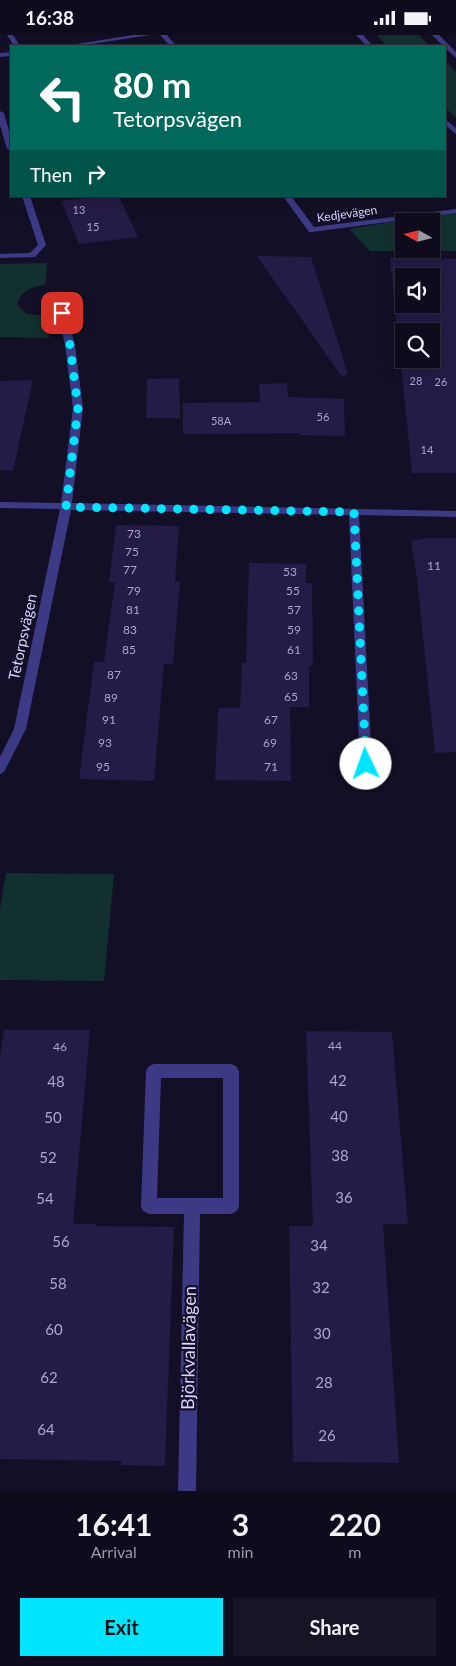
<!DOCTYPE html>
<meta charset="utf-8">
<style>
body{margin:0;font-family:Lato,sans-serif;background:#171425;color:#f1f3f6;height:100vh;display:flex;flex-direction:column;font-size:19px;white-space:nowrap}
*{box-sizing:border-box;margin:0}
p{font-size:16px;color:#9b9ba3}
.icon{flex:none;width:28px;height:28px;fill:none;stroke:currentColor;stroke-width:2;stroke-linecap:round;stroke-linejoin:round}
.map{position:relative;height:1456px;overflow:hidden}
.sheet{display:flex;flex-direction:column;background:#0e0b1c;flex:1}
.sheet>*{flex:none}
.guide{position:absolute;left:10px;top:10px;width:436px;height:152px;border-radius:0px;box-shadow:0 5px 20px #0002,0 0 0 1px #2e2b3b;background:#00695c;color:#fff;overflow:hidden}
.needle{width:32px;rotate:278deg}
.buttons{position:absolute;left:395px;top:178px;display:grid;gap:10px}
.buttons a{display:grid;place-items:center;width:45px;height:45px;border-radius:0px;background:#0e0b1c;box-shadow:0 5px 20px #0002,0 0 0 1px #2e2b3b;font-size:25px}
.pin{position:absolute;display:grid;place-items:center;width:42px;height:42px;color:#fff;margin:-21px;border-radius:10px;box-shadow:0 2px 8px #0006}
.me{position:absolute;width:55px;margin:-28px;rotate:357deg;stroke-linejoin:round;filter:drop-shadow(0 0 4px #0008)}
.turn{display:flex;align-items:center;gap:18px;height:105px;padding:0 20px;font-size:22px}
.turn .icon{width:65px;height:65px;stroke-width:2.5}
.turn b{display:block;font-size:35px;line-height:42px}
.then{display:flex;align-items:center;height:48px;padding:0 20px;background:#0003;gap:10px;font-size:19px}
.eta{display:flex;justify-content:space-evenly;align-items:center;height:85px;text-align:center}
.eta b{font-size:30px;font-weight:700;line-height:35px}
.button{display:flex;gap:10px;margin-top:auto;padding:10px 20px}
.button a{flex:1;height:58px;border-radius:0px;background:#00e5ff;color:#111;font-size:20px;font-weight:700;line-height:58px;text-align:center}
.button a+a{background:#171425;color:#f1f3f6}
.status{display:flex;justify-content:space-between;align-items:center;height:35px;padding:0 25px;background:#0e0b1c;direction:ltr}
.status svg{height:14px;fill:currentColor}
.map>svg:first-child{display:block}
</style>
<div class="status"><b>16:38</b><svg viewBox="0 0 49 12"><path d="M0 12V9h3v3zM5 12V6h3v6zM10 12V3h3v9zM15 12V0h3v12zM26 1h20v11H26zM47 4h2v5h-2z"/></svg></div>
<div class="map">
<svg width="456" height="1456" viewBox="0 0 456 1456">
<rect width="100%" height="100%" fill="#130f26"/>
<g fill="#12302f" fill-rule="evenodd">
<path d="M 377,0 L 419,0 L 430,11 L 387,11 Z"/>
<path d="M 445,26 L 456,37 L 456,83 L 445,72 Z"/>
<path d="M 456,176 L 456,216 L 370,216 L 349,194 ZM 404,186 L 431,186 L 431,214 L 404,214 Z"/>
<path d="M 47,228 L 46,249 C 31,253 21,255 17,270 L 27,279 L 47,281 L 49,303 L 0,302 L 0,229 Z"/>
<path d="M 6,838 L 114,839 L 104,946 L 0,945 L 0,874 Z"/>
</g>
<g fill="#241b47" fill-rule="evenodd">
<path d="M 104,161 L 119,161 L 138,202 L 79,209 L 61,166 Z"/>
<path d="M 257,221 L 311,222 L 348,339 L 342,342 Z"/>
<path d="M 390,223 L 456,224 L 456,438 L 412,438 ZM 404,241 L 431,241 L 431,269 L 404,269 ZM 404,296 L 431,296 L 431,324 L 404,324 Z"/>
<path d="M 179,343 L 180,383 L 146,383 L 147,344 Z"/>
<path d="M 33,345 L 13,436 L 0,435 L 0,346 Z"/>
<path d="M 287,348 L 288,362 L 344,364 L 345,401 L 300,400 L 300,398 L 183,399 L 183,368 L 260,367 L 259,349 Z"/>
<path d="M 116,490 L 179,491 L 175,547 L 180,547 L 173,629 L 164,629 L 154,746 L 79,744 L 94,627 L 104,627 L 115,547 L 109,547 Z"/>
<path d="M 428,503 L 456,503 L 456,717 L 435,718 L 417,543 L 411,506 Z"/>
<path d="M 249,528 L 306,529 L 306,548 L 312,548 L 313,631 L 309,631 L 309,672 L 290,672 L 291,746 L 215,745 L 218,673 L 240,673 L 242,628 L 246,628 Z"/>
<path d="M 4,995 L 90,995 L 73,1189 L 95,1189 L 95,1191 L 174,1192 L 165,1431 L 121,1430 L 122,1426 L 0,1424 L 0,1022 Z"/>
<path d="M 306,996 L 392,997 L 408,1189 L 383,1189 L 399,1428 L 293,1427 L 289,1191 L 313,1191 Z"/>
</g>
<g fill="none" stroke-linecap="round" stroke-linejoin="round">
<g fill="#3d3a85" fill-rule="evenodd">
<path d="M 7,0 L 13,0 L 20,11 L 14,11 Z"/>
<path d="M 133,0 L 150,0 L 79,11 L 64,11 Z"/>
<path d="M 160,0 L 167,0 L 176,11 L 170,11 Z"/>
<path d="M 356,0 L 363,0 L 373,11 L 367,11 Z"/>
<path d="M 432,0 L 439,0 L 456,17 L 456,23 Z"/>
<path d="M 11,17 L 11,21 L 0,22 L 0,18 Z"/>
<path d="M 0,76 L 4,78 L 11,103 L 11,116 L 7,114 L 0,90 Z"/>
<path d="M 445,84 L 456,93 L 456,99 L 445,90 Z"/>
<path d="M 22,161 L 30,161 L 46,210 L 35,222 L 0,223 L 0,219 L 30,218 L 38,210 Z"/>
<path d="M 283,161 L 291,161 L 314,192 L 456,174 L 456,178 L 312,197 L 309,197 Z"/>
<path d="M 48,262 L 66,278 L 75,310 L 83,373 L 72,468 L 456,476 L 456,482 L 359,480 L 372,729 L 370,732 L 362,732 L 360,729 L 349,480 L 71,475 L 26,694 L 4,737 L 0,739 L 0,722 L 14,694 L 60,474 L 0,473 L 0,467 L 61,468 L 73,373 L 65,310 L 58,279 L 44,265 Z"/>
<path d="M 154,1029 L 231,1029 L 236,1031 L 239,1036 L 239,1171 L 237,1176 L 231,1179 L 200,1179 L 196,1456 L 178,1456 L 184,1179 L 149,1179 L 143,1176 L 141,1171 L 146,1036 L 149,1031 ZM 161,1043 L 223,1043 L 223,1163 L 157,1163 Z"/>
</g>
</g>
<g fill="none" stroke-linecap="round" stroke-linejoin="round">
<path stroke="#00e5ff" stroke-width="9" stroke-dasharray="0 16.2" d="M 62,278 L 70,310 L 78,373 L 66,472 L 354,477 L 366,729"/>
</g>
<g text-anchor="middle" stroke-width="4.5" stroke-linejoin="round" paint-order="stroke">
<g font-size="11" fill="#aca6d1">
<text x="79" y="179">13</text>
<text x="93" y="196">15</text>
<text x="416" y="350">28</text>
<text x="441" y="351">26</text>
<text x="323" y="386">56</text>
<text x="221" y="390">58A</text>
<text x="427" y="419">14</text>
</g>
<g font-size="12" fill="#d9d4ff" stroke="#130f26">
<text transform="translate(347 179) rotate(-8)" y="4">Kedjevägen</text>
</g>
<g font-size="12" fill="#aca6d1">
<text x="134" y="503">73</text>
<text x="132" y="521">75</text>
<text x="434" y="535">11</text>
<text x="130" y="539">77</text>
<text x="290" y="541">53</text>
<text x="134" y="560">79</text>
<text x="293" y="560">55</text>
<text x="133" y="579">81</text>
<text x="294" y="579">57</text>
<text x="130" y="599">83</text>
<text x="294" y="599">59</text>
<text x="129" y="619">85</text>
<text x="294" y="619">61</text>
<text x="114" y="644">87</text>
<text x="291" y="645">63</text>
<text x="291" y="666">65</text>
<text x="111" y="667">89</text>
<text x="109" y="689">91</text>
<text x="271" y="689">67</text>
<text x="105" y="712">93</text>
<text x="270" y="712">69</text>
<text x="103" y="736">95</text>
<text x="271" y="736">71</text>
<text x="335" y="1015">44</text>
<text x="60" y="1016">46</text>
</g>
<g font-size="15" fill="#d9d4ff" stroke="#130f26">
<text transform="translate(23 602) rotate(-78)" y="5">Tetorpsvägen</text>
</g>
<g font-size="15" fill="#aca6d1">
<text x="338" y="1051">42</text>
<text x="56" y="1052">48</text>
<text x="339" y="1087">40</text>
<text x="53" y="1088">50</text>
<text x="340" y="1126">38</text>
<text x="48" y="1128">52</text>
<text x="344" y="1168">36</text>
<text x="45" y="1169">54</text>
<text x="61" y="1212">56</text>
<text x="319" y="1216">34</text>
<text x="58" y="1254">58</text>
<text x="321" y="1258">32</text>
<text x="54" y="1300">60</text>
<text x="322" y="1304">30</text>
<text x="49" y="1348">62</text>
<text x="324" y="1353">28</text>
<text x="46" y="1400">64</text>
<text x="327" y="1406">26</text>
</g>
<g font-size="18" fill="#d9d4ff" stroke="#130f26">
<text transform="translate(189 1313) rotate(-89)" y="6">Björkvallavägen</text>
</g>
</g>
</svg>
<div class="buttons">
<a><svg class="needle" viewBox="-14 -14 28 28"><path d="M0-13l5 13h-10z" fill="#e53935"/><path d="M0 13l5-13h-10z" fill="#9b9ba3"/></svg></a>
<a><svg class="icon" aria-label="sound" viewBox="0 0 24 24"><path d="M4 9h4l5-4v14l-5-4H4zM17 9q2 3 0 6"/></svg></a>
<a><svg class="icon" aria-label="search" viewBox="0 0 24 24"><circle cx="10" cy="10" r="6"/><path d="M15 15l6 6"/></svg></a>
</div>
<div class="pin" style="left:62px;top:278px;background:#d93025"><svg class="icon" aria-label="arrive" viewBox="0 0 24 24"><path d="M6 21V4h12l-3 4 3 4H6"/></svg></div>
<svg class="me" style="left:366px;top:729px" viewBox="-20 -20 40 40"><circle r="19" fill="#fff"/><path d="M0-13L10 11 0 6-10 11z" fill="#00e5ff"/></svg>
<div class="guide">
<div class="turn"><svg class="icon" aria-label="left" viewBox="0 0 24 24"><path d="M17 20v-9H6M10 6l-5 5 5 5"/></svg><div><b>80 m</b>Tetorpsvägen</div></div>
<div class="then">Then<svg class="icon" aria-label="right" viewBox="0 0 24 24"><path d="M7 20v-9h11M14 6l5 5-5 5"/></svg></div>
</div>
</div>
<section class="sheet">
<div class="eta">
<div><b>16:41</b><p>Arrival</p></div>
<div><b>3</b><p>min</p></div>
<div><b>220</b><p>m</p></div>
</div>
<div class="button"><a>Exit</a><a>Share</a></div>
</section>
